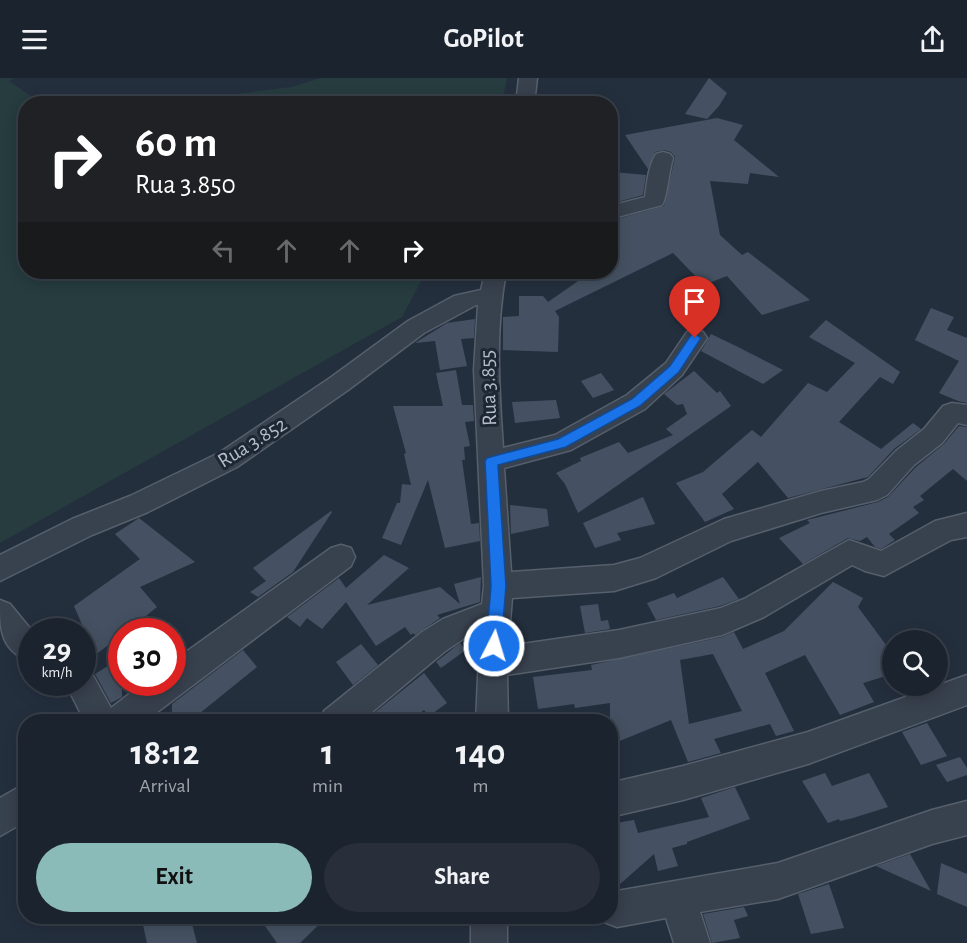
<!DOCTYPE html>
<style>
body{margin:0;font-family:"Alegreya Sans",sans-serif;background:#282f3a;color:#f1f3f6;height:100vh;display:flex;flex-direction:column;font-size:22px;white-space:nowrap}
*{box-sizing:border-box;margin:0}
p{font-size:20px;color:#a0a4aa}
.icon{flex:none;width:33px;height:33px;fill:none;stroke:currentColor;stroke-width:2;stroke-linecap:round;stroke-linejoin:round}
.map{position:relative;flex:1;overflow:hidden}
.side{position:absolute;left:18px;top:636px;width:600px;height:210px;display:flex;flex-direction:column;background:#1b232e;border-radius:24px;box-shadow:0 3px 15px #0003,0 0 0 2px #39404a}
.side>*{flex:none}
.hud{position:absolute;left:18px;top:18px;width:600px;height:183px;border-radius:24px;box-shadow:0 3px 15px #0003,0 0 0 2px #39404a;background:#202124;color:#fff;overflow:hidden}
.controls{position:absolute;left:882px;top:552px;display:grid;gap:12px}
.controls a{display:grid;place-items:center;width:66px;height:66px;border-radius:50%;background:#1b232e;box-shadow:0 3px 15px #0003,0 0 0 2px #39404a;font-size:30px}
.speed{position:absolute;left:18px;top:540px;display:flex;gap:12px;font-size:30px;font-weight:700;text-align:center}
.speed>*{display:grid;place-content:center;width:78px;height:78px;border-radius:50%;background:#1b232e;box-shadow:0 3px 15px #0003,0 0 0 2px #39404a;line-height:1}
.speed small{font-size:15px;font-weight:400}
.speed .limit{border:9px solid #d22;background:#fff;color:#111}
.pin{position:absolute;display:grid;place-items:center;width:51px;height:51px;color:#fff;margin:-62px -26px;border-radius:50% 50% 50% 0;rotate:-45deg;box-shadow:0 0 6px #0007}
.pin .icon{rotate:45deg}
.me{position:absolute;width:66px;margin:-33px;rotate:5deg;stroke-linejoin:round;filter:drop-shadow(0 0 4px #0008)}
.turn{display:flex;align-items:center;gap:21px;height:126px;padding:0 18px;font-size:27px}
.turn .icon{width:78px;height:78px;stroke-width:2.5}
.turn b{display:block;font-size:42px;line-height:51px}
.lanes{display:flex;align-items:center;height:57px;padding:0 18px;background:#0003;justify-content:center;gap:30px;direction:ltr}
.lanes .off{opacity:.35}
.eta{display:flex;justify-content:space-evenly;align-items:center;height:102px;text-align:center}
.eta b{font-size:36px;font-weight:700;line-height:42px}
.primary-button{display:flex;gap:12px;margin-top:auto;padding:12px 18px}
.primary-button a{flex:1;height:69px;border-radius:36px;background:#8bbbb9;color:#111;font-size:24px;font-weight:700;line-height:69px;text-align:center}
.primary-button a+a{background:#282f3a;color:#f1f3f6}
header{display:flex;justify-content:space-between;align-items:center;height:78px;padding:0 18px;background:#1b232e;font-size:27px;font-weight:700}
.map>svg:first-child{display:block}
</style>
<header><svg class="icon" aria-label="menu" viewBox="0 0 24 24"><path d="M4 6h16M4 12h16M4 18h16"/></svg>GoPilot<svg class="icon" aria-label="share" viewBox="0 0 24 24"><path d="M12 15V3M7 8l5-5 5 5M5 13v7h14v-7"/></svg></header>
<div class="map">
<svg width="967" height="865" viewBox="0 0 967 865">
<rect width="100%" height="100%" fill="#242f3e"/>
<g fill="#263c3f">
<path d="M 0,0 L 14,0 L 9,3 L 41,25 L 26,26 L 26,194 L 426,194 L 402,239 L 0,465 Z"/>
<path d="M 321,0 L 507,0 L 502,25 L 163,25 L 291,9 Z"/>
</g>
<g fill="#455162" fill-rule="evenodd">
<path d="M 709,0 L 727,15 L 719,28 L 707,41 L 685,36 Z"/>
<path d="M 717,40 L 743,47 L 734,62 L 779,99 L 750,95 L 748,106 L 710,103 L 720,157 L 742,177 L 748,174 L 810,222 L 762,237 L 727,198 L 704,207 L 673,175 L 555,233 L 559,239 L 558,274 L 503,272 L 503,239 L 519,238 L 519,218 L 543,218 L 548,224 L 591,194 L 610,194 L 610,143 L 664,128 L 675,79 L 671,74 L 664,72 L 655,74 L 648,91 L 625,57 Z"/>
<path d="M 613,94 L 646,97 L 643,117 L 610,126 Z"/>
<path d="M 931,230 L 954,239 L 947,252 L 967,260 L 967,325 L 958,323 L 939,315 L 959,283 L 915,262 Z"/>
<path d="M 475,241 L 474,260 L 461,261 L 467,288 L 440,292 L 435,263 L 415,265 L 447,245 Z"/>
<path d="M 826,242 L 900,294 L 893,306 L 880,299 L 839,344 L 881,371 L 913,345 L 921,351 L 894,371 L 868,399 L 788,420 L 758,384 L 722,416 L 734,431 L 705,444 L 676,405 L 703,394 L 752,352 L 761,359 L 808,305 L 827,314 L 855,285 L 809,259 Z"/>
<path d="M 711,256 L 736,268 L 783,292 L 763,306 L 701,273 Z"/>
<path d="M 456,292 L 462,327 L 473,327 L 474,343 L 465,344 L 470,368 L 464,369 L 465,382 L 462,382 L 471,446 L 479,445 L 480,463 L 445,470 L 428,402 L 401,467 L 382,460 L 397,425 L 400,425 L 402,406 L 411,407 L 404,376 L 406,375 L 393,328 L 443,328 L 436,295 Z"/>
<path d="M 694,293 L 717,315 L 720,313 L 731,328 L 578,435 L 565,406 L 556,395 L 581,383 L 580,380 L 619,364 L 628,375 L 673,357 L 666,351 L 687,336 L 683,326 L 677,327 L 664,316 Z"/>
<path d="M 601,295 L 614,312 L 593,320 L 581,303 Z"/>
<path d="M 556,322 L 560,340 L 515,345 L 512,324 Z"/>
<path d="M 959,348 L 967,349 L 967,403 L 953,391 L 920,418 L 924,422 L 913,429 L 919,435 L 889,456 L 895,462 L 881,471 L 875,469 L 867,459 L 860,463 L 848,460 L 803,486 L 779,460 L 810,445 L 807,442 L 878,424 L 888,419 L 916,389 L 944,366 Z"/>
<path d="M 643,419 L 655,446 L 617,455 L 621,462 L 595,470 L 583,445 Z"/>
<path d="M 510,427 L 547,431 L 549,448 L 511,456 Z"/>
<path d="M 331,433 L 332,434 L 293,494 L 258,519 L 250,514 L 266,503 L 253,490 Z"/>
<path d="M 139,440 L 195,484 L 140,509 L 157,529 L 126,554 L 122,554 L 122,557 L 95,577 L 74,528 L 140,481 L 115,456 Z"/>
<path d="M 384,477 L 409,490 L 367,527 L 440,509 L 460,526 L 454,506 L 481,499 L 480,524 L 437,537 L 440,540 L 415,557 L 413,555 L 411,557 L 405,549 L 376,568 L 346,524 L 322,551 L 307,540 L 300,549 L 287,539 L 339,500 L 346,510 Z"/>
<path d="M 723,499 L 739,521 L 720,528 L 656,542 L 647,525 L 674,515 L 677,520 Z"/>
<path d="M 833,504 L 863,520 L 858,529 L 892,575 L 892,584 L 881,589 L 886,598 L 863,605 L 874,624 L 840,637 L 805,577 L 765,595 L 794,653 L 776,658 L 770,646 L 714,661 L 721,675 L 688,684 L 671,642 L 610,667 L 610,625 L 575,630 L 574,626 L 538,631 L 533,599 L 592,592 L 591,587 L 722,559 L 734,554 L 743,571 L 784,553 ZM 713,576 L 742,633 L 689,646 L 680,582 Z"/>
<path d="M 598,526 L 601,543 L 608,542 L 610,551 L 585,555 L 580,528 Z"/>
<path d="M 460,565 L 466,572 L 441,590 L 436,584 Z"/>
<path d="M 361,566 L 378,587 L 353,607 L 336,584 Z"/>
<path d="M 243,572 L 257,589 L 189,644 L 172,644 L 172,626 Z"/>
<path d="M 122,579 L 122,619 L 111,625 L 95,596 Z"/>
<path d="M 424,595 L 447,625 L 429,638 L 424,632 L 409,644 L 378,644 L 373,636 Z"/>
<path d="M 927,645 L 947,678 L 921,687 L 902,654 Z"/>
<path d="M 960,679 L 967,690 L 967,697 L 947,704 L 936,687 Z"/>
<path d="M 825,695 L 832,708 L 869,695 L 888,729 L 853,740 L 840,743 L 839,741 L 828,745 L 802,703 Z"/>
<path d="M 735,709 L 750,741 L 687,764 L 687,766 L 672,770 L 678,788 L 658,793 L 654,776 L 619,807 L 610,796 L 610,746 L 634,742 L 638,755 L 709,739 L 701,720 Z"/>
<path d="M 910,776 L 931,813 L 876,788 Z"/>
<path d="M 941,785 L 967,796 L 967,829 L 937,816 Z"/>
<path d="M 829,806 L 844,850 L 811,856 L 798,816 Z"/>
<path d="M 744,829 L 748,838 L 734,842 L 740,860 L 712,865 L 703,836 Z"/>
<path d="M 141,838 L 190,838 L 197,865 L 147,865 Z"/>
<path d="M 258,838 L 328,838 L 300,865 L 277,865 Z"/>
</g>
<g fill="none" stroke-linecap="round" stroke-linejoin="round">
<g stroke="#565f6c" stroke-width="3">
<g id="minor">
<path d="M 519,0 L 537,0 L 534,26 L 516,26 Z"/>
<path d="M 663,74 L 670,76 L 673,80 C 669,92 667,120 662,127 L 610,141 L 610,128 L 645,119 C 647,105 648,89 656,76 Z"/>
<path d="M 485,194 L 506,194 C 495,253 499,310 503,370 L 555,357 L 627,317 L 666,285 L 687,254 L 695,252 L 703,254 L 707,260 L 682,297 L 645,331 L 571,372 L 504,390 L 511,494 L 614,487 L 640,480 L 724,441 L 821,413 L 863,404 L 869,401 L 896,373 L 924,351 L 943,328 L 952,325 L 967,327 L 967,347 L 958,345 L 942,365 L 914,387 L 887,417 L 877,422 L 821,435 L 731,463 L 656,500 L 614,513 L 512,520 L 508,568 L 619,552 L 721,530 L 744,521 L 849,462 L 881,473 L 935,443 L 967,435 L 967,459 L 951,462 L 884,498 L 865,493 L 852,487 L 764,539 L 722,557 L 619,580 L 507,597 L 508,644 L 476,644 L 480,554 L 463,561 L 444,574 L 360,644 L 319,644 L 324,633 L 422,554 L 443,541 L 482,526 L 484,508 L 474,292 L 478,227 L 476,227 L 424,255 L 348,312 L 237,389 L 148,434 L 92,457 L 0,503 L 0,477 L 72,441 L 130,418 L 219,375 L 330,300 L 408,243 L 454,218 L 481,212 Z"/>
<path d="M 341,467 L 351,470 L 355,479 L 351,488 L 144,644 L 85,644 L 65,604 L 82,604 L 82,590 L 91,594 L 111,630 L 145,604 L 172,604 L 172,584 L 331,470 Z"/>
<path d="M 0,522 L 10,526 L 33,554 L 32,585 C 0,572 0,553 0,522 Z"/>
<path d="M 967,597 L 967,627 L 808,686 L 683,722 L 610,739 L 610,705 L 683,688 L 808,654 Z"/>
<path d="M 26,705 L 26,743 L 0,758 L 0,720 Z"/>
<path d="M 967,723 L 967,757 L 932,766 L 778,821 L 700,834 L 710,865 L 674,865 L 666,840 L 617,849 L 604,844 L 602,838 L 610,838 L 610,816 L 617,813 L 778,785 L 932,732 Z"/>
<rect x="471" y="838" width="36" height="27"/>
</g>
</g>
<use href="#minor" fill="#38414e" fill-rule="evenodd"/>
</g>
<path fill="#1a73e8" stroke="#114b97" stroke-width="1.5" d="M 695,256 L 701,260 L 679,294 L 640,328 L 566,369 L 498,387 L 506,508 L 501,568 L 499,573 L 494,575 L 488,573 L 486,568 L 491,508 L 485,383 L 487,380 L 558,361 L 632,321 L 670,288 L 691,257 Z"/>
<g text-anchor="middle" stroke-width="6" stroke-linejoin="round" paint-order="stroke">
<g font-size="21" fill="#b4bcc9" stroke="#1d2633">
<text transform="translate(488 310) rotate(-92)" y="7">Rua 3.855</text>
<text transform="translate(252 364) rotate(-32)" y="7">Rua 3.852</text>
</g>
</g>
</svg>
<div class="controls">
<a><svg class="icon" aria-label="search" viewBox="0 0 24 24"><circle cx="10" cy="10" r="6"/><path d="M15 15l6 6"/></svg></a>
</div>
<div class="speed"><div>29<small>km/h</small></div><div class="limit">30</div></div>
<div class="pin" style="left:695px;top:260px;background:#d93025"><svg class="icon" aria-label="arrive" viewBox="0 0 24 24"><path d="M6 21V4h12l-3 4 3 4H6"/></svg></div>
<svg class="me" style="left:494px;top:568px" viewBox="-20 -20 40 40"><circle r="17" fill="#1a73e8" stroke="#fff" stroke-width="3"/><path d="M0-11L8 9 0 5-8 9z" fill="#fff"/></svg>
<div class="hud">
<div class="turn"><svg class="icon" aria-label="right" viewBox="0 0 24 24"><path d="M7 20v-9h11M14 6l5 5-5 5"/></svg><div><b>60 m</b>Rua 3.850</div></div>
<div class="lanes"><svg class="icon off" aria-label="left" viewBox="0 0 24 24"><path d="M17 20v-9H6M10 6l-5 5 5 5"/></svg><svg class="icon off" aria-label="ahead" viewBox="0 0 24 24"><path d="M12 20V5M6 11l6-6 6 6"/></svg><svg class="icon off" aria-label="ahead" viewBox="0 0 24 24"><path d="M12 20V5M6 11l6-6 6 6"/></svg><svg class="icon" aria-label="right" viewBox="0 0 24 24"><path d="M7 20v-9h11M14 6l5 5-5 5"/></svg></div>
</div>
<section class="side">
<div class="eta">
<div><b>18:12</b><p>Arrival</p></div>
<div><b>1</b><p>min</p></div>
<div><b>140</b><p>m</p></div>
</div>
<div class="primary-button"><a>Exit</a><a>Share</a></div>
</section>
</div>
